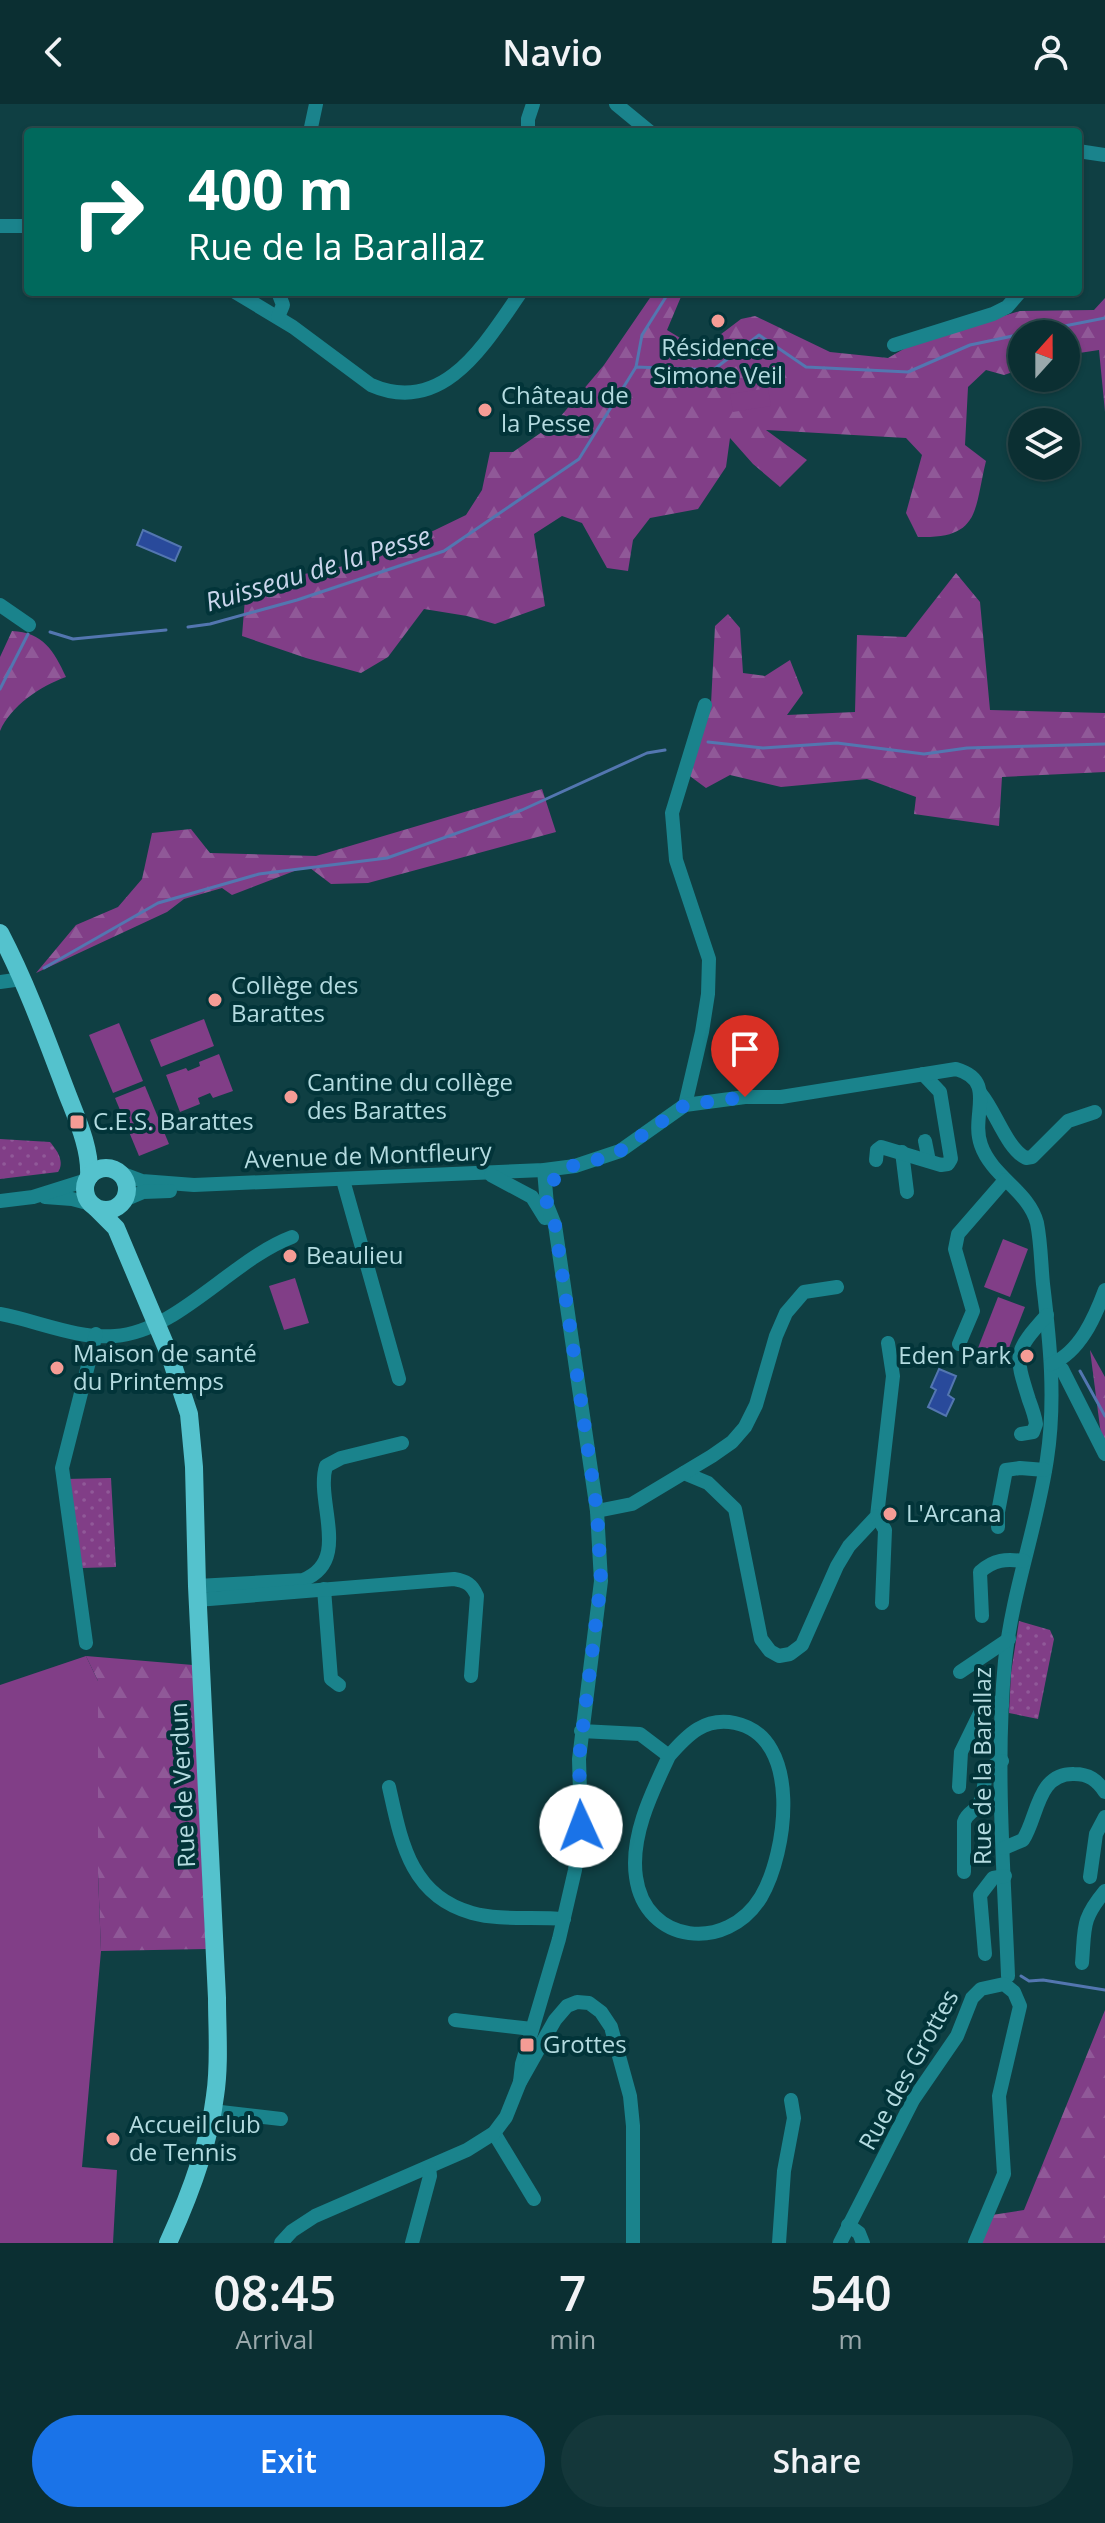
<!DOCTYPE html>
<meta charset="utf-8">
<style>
body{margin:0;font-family:"Open Sans",sans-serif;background:#14373a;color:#f1f3f6;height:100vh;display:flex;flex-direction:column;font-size:30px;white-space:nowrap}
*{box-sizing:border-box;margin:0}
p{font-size:26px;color:#9aa9ac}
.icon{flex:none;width:44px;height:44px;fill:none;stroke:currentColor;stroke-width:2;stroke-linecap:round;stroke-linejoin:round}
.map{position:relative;height:2139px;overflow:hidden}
.sheet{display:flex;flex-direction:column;background:#0b2f32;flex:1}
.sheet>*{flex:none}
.banner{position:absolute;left:24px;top:24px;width:1058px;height:168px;border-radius:8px;box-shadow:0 2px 6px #0004,0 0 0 2px #2b4a4d;background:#00695c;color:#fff;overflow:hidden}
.needle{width:52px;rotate:21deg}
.tools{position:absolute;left:1008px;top:216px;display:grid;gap:16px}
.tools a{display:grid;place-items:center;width:72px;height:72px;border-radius:50%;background:#0b2f32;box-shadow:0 2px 6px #0004,0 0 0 2px #2b4a4d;font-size:40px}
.pin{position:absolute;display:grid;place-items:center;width:68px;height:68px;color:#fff;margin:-82px -34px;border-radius:50% 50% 50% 0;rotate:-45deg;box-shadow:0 0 8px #0007}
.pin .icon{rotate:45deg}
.me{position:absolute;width:88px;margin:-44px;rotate:358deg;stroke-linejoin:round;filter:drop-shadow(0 0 6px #0008)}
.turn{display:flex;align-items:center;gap:28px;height:168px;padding:0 32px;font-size:36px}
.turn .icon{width:104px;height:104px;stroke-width:2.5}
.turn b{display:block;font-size:56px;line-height:68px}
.eta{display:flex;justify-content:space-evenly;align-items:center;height:136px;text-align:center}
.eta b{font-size:48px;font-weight:600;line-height:56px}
.cta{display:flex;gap:16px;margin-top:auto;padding:16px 32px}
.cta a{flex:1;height:92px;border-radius:48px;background:#1a73e8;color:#fff;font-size:32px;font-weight:600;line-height:92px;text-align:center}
.cta a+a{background:#14373a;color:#f1f3f6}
header{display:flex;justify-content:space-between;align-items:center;height:104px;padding:0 32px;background:#0b2f32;font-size:36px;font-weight:600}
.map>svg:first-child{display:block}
</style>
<header><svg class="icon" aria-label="back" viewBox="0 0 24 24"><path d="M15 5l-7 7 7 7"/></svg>Navio<svg class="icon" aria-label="person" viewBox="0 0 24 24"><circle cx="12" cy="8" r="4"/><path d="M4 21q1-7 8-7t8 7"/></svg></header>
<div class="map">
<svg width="1105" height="2139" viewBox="0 0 1105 2139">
<defs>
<pattern id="grass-dots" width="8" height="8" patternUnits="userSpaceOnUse" patternTransform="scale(2)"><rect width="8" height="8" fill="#813e87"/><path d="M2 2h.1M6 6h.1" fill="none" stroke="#905998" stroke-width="1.8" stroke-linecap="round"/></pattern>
<pattern id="forest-firs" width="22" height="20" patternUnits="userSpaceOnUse" patternTransform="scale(2)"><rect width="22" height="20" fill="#813e87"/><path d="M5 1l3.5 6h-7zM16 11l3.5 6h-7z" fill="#905998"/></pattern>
</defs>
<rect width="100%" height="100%" fill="#0f3f43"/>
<g fill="url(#grass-dots)">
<path d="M 0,1035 L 50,1038 C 57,1046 65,1058 58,1068 L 0,1075 Z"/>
<path d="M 111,1374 L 116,1463 L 82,1464 L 65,1375 Z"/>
<path d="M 1019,1517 L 1050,1526 L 1054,1535 L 1038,1615 L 1009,1609 L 1011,1569 Z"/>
</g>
<g fill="url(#forest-firs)">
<path d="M 654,188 L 683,188 L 667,226 L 700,246 L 741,215 L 755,212 L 830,248 L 888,254 L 914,239 L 1020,207 L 1094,206 L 1105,194 L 1105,308 L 1099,246 L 1066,251 L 1066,230 L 1022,230 L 1022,265 L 1004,271 L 986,266 L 968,283 L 965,341 L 986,357 C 974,407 980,435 918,433 L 906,409 L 922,351 L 906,334 L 766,326 L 807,356 L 780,383 L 753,360 L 730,334 L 726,363 L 698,405 L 650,414 L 633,436 L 628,467 L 607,464 L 582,419 L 562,412 L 534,430 L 545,502 L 495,520 L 467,512 L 424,505 L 388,553 L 361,569 L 306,554 L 242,532 L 246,482 L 373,456 L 466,411 L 482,386 L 490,348 L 513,348 L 555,319 L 604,261 Z"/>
<path d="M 956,469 L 980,498 L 990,606 L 1105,609 L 1105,668 L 1002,673 L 999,722 L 914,710 L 916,693 L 867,675 L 781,683 L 730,671 L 706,684 L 683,667 L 711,600 L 715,522 L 728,510 L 740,524 L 743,569 L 765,572 L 790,556 L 803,589 L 787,611 L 855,608 L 857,531 L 906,533 Z"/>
<path d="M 12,527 C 43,528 54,547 66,573 C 40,582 11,602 0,627 L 0,553 Z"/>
<path d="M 542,685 L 556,728 L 368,779 L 331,780 L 310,764 L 297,766 L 232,791 L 222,784 L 184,795 L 167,808 L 36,869 L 76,821 L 118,803 L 142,775 L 152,729 L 191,725 L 210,749 L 316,752 Z"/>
<path d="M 1090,1246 L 1105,1273 L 1105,1337 L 1101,1331 Z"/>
<path d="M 86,1552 L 193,1561 L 206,1845 L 101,1847 L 98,1769 L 98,1577 Z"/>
<path d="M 1105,1906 L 1105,2139 L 980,2139 L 992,2111 L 1024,2106 Z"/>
</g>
<g fill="#813e87">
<path d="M 768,284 L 771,302 L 733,308 L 730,290 Z"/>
<path d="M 204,915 L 214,942 L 161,963 L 150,936 Z"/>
<path d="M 119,919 L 143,977 L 113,989 L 89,931 Z"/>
<path d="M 219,950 L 233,987 L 213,994 L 210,989 L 198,994 L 200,1000 L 180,1008 L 166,971 L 186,964 L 188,967 L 200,962 L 199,958 Z"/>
<path d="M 145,982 L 169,1040 L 139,1052 L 115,994 Z"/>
<path d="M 1003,1135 L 1028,1145 L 1010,1193 L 984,1183 Z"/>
<path d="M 295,1174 L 309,1219 L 284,1226 L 269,1182 Z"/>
<path d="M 998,1193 L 1025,1203 L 1005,1254 L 978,1244 Z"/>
<path d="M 86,1552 L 98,1577 L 98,1769 L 101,1847 L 82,2063 L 117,2066 L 113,2139 L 0,2139 L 0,1581 Z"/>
</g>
<g fill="#294a9b" stroke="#5376b0" stroke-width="2">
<path d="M 143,426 L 181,443 L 175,457 L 137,441 Z"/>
<path d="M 939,1265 L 956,1272 L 948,1291 L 954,1295 L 946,1312 L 928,1303 L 936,1286 L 931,1283 Z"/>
</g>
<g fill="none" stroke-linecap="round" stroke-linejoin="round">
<g stroke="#5376b0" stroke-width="3">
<path d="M 1024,230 L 1105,214"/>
<path d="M 636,263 L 642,231 L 669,188"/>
<path d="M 188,523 L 210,520 L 297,496 L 444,447 L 579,355 L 636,263 L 713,266 L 759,231 L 806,263 L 908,268 L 970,241 L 1022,230"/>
<path d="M 50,528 L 73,535 L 166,526"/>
<path d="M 0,585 L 28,530"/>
<path d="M 708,638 L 763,644 L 837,639 L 924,650 L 967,644 L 1105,640"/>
<path d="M 44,864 L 158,799 L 259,770 L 387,754 L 522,706 L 647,649 L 665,646"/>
<path d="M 1080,1267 L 1105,1312"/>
<path d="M 1021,1872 L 1029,1877 L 1043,1876 L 1105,1886"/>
</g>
<g stroke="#1a838c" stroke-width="14">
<path d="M 616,0 L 650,28"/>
<path d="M 310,28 L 316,0"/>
<path d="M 528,28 L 528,15 L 533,0"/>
<path d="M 1078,47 L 1105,51"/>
<path d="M 0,122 L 28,122"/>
<path d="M 235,188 L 293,223 L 371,281 C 444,313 486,238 521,188"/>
<path d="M 278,213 L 283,201 L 278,188"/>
<path d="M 894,241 L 993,210 L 1007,203 L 1020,188"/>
<path d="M 0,501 L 29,521"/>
<path d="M 0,878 L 22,875"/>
<path d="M 981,990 C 996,1008 1007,1045 1026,1054 L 1032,1053 L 1068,1017 L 1095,1008"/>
<path d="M 685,1001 L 702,928 L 708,890 L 709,855 L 676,756 L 672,709 L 705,601"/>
<path d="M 925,1037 L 929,1057"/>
<path d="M 902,1048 L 907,1088"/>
<path d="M 876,1056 L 877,1046 L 881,1043 L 941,1061 L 948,1060 L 951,1055 L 940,988 L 923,970"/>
<path d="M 118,1068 L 142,1077 L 194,1081 L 544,1066 L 575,1062 L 620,1047 L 685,1001 L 745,993 L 781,993 L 956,965 C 998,977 970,1011 981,1041 C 992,1073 1029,1087 1037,1119 C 1041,1139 1041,1160 1043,1180 C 1050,1238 1056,1296 1047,1355 C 1037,1423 1012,1488 1005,1557 C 995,1659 1004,1768 1008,1872"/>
<path d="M 491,1071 L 532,1093 L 545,1114"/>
<path d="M 343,1076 L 399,1275"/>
<path d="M 45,1093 L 72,1095 L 91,1100"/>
<path d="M 124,1096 L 143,1088 L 170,1087"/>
<path d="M 0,1097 L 33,1093 L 87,1076"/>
<path d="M 0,1210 C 38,1217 76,1235 115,1232 C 177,1228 233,1155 292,1133"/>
<path d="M 959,1240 L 973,1207 L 955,1145 L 958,1130 L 1005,1076"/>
<path d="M 1051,1260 L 1062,1265 L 1105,1350"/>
<path d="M 1051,1260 C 1080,1248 1095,1213 1105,1186"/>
<path d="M 1021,1330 L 1033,1328 L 1036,1320 C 1035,1312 1032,1304 1029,1296 C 1014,1249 1014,1248 1047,1211"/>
<path d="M 684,1369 L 708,1379 L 735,1405 L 761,1535 L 770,1547 L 779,1552 L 790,1550 L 802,1541 L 837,1462 L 849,1442 L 877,1412 L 893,1272 L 888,1239"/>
<path d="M 597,1407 L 632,1400 L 712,1352 L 732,1338 L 745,1323 L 756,1301 L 776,1232 L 786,1209 L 804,1188 L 837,1183"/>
<path d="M 877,1412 L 885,1426 L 882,1499"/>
<path d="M 998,1423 L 998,1408 L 1006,1366 L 1020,1364 L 1045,1366"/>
<path d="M 197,1482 L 303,1476 C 352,1457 315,1398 326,1362 L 341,1354 L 402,1339"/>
<path d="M 324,1485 L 331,1575 L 339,1581"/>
<path d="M 197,1496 L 454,1475 C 466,1477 472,1480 477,1492 L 471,1572"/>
<path d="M 982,1512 L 980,1468 C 994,1455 1006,1455 1024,1457"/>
<path d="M 86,1539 L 62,1364 L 96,1230"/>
<path d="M 960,1568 L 1009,1535"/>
<path d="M 581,1627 L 640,1630 L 669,1652 C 652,1688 630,1732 636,1773 C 645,1840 727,1849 761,1793 C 787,1749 803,1633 735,1619 C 705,1613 688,1630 669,1652"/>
<path d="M 389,1683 C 401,1737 410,1792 472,1809 C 501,1817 534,1812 564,1815"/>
<path d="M 959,1683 L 961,1648 L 984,1601 L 992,1598 L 1002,1601"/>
<path d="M 1004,1744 L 1023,1736 C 1038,1713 1037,1669 1074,1670 C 1089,1670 1097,1676 1105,1688"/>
<path d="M 964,1768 L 964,1718 C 967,1709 972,1709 977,1703 C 990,1687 976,1667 1002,1657"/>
<path d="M 1090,1773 L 1096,1730 L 1105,1713"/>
<path d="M 985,1850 L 980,1791 L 993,1774 L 1005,1772"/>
<path d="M 1082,1859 C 1085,1823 1081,1816 1105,1787"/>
<path d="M 455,1916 L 532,1925"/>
<path d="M 520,1978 L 522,1960 L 559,1835 L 575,1766 L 581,1722 L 579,1655 L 601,1477 L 597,1407 L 555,1121 L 547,1101 L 544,1066"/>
<path d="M 212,2007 L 281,2015"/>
<path d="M 494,2029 L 534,2095"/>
<path d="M 848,2121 L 859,2129 L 863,2139"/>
<path d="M 281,2139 L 292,2127 L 315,2112 L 467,2046 L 494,2029 L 506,2013 L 520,1978 L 555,1916 L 567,1902 L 577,1898 L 589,1899 L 601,1908 L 611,1923 L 630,1992 L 633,2022 L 633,2139"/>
<path d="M 412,2139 L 430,2072 L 429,2063"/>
<path d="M 779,2139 L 784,2067 L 794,2014 L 791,1996"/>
<path d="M 840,2139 L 913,1996 L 957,1932 L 972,1894 L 981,1885 L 1004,1880 L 1014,1888 L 1020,1902 L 999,1992 L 1004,2070 L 975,2139"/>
</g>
<g stroke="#54c2cd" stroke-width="18">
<path d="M 0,829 C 26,879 45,931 65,984 C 75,1011 91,1043 89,1073"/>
<circle cx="106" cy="1085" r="21"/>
<path d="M 96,1104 L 116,1124 L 170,1252 L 189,1310 L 194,1363 L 197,1482 L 217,1894 C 217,1926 220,1960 215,1992 C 209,2042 189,2093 168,2139"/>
</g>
</g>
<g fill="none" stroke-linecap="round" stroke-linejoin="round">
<path stroke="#1a73e8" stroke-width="14" stroke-dasharray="0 25.2" d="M 581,1722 L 579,1655 L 601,1477 L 597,1407 L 555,1121 L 547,1101 L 546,1086 L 563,1064 L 594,1057 L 620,1047 L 685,1001 L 745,993"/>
</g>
<g fill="#f59c95" stroke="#023439" stroke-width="3">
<circle cx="718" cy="217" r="8"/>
<circle cx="485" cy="306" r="8"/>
<circle cx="215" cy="896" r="8"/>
<circle cx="291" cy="993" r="8"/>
<rect x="69" y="1010" width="16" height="16" rx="4"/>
<circle cx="290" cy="1152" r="8"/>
<circle cx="1027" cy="1252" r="8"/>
<circle cx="57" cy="1264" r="8"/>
<circle cx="890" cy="1410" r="8"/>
<rect x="519" y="1933" width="16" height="16" rx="4"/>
<circle cx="113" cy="2035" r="8"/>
</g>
<g text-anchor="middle" stroke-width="8" stroke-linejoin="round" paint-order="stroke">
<g font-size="24" fill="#b4dbe0" stroke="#023439" text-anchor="start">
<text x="718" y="252" text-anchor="middle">Résidence<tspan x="718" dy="28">Simone Veil</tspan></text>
<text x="501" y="300">Château de<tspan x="501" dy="28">la Pesse</tspan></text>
<text x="231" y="890">Collège des<tspan x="231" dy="28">Barattes</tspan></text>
<text x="307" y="987">Cantine du collège<tspan x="307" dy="28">des Barattes</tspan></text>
<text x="93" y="1026">C.E.S. Barattes</text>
<text x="306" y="1160">Beaulieu</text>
<text x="73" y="1258">Maison de santé<tspan x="73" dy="28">du Printemps</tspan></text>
<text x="1011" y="1260" text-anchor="end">Eden Park</text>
<text x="906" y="1418">L'Arcana</text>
<text x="543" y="1949">Grottes</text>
<text x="129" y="2029">Accueil club<tspan x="129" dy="28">de Tennis</tspan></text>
</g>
<g font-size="24" fill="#b4dbe0" stroke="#023439">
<text transform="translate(368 1052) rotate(-2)" y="8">Avenue de Montfleury</text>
<text transform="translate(983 1662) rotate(-90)" y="8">Rue de la Barallaz</text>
<text transform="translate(183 1681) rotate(-93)" y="8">Rue de Verdun</text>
<text transform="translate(909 1966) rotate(-61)" y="8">Rue des Grottes</text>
</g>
<g font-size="26" font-style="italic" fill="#cad6ec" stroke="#023439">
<text transform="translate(318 465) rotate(-17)" y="9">Ruisseau de la Pesse</text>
</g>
</g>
</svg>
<div class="tools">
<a><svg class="needle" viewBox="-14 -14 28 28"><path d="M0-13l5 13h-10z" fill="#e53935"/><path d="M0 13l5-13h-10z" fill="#9aa9ac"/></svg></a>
<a><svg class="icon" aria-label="layers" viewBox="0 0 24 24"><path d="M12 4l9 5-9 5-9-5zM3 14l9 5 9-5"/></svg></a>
</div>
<div class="pin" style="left:745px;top:993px;background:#d93025"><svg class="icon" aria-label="arrive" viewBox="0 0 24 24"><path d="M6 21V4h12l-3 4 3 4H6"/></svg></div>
<svg class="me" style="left:581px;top:1722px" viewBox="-20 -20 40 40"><circle r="19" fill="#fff"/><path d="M0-13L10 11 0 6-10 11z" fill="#1a73e8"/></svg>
<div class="banner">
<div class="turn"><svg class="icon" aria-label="right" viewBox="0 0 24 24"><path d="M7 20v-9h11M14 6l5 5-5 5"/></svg><div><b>400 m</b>Rue de la Barallaz</div></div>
</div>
</div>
<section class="sheet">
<div class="eta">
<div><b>08:45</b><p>Arrival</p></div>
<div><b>7</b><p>min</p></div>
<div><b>540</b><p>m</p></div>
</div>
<div class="cta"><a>Exit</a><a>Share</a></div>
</section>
